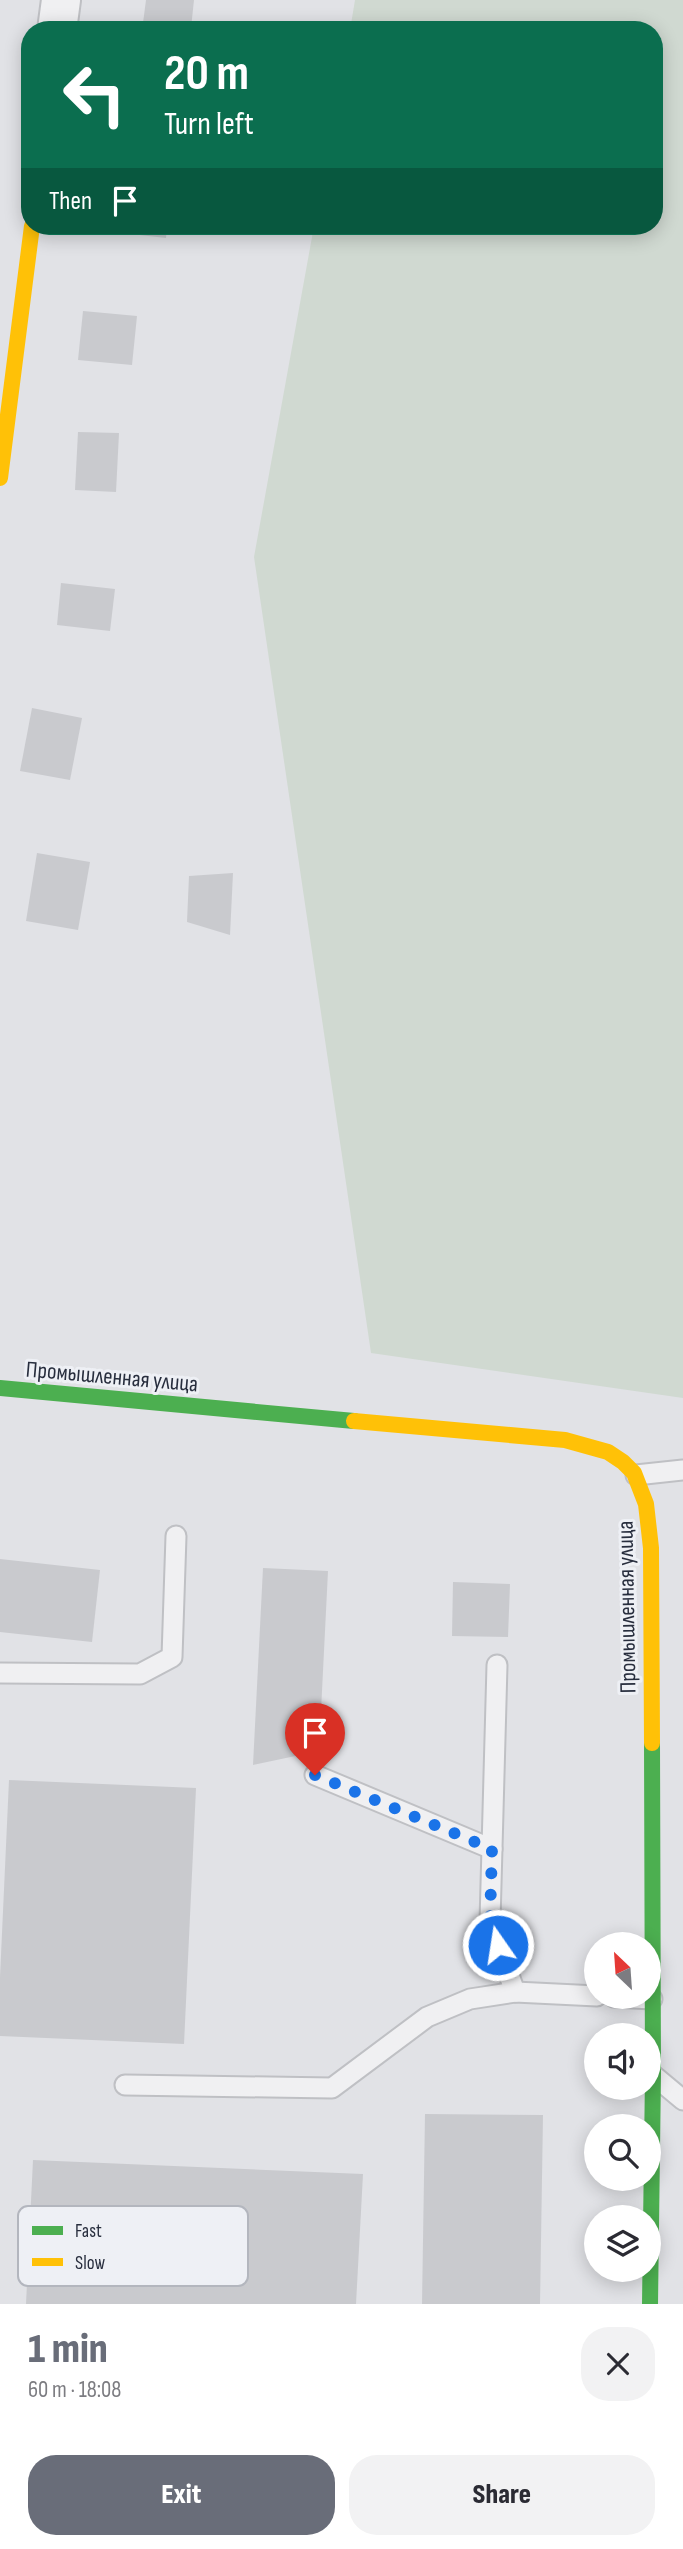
<!DOCTYPE html>
<meta charset="utf-8">
<style>
body{margin:0;font-family:"Sofia Sans Condensed",sans-serif;background:#f2f2f3;color:#2b2b33;height:100vh;display:flex;flex-direction:column;font-size:26px;white-space:nowrap}
*{box-sizing:border-box;margin:0}
p{font-size:23px;color:#7c7c81}
.icon{flex:none;width:38px;height:38px;fill:none;stroke:currentColor;stroke-width:2;stroke-linecap:round;stroke-linejoin:round}
.map{position:relative;height:2304px;overflow:hidden}
.sheet{display:flex;flex-direction:column;background:#fff;flex:1}
.sheet>*{flex:none}
.guide{position:absolute;left:21px;top:21px;width:642px;height:214px;border-radius:28px;box-shadow:0 4px 18px #0003;background:#0b6e4f;color:#fff;overflow:hidden}
.needle{width:46px;rotate:335deg}
.tools{position:absolute;left:584px;top:1932px;display:grid;gap:14px}
.tools a{display:grid;place-items:center;width:77px;height:77px;border-radius:50%;background:#fff;box-shadow:0 4px 18px #0003;font-size:35px}
.pin{position:absolute;display:grid;place-items:center;width:60px;height:60px;color:#fff;margin:-72px -30px;border-radius:50% 50% 50% 0;rotate:-45deg;box-shadow:0 0 7px #0007}
.pin .icon{rotate:45deg}
.me{position:absolute;width:77px;margin:-38px;rotate:347deg;stroke-linejoin:round;filter:drop-shadow(0 0 5px #0008)}
.turn{display:flex;align-items:center;gap:24px;height:147px;padding:0 28px;font-size:32px}
.turn .icon{width:91px;height:91px;stroke-width:2.5}
.turn b{display:block;font-size:49px;line-height:60px}
.then{display:flex;align-items:center;height:66px;padding:0 28px;background:#0003;gap:14px;font-size:26px}
.round{display:grid;place-items:center;flex:none;width:74px;height:74px;border-radius:28px;background:#f2f2f3}
.summary{display:flex;align-items:center;justify-content:space-between;height:119px;padding:0 28px}
h1{font-size:42px;font-weight:800;line-height:52px;color:#696d79}
.cta{display:flex;gap:14px;margin-top:auto;padding:14px 28px}
.cta a{flex:1;height:80px;border-radius:28px;background:#696d79;color:#fff;font-size:28px;font-weight:800;line-height:80px;text-align:center}
.cta a+a{background:#f2f2f3;color:#2b2b33}
.map>svg:first-child{display:block}
</style>
<div class="map">
<svg width="683" height="2304" viewBox="0 0 683 2304">
<rect width="100%" height="100%" fill="#e1e2e6"/>
<path fill="#d0d9d1" d="M 355,0 L 683,0 L 683,1398 L 371,1353 L 254,557 L 314,226 L 654,226 L 654,30 L 350,30 Z"/>
<g fill="#c9cace">
<path d="M 146,0 L 194,0 L 191,28 L 143,23 Z"/>
<path d="M 114,226 L 167,226 L 166,238 L 113,232 Z"/>
<path d="M 83,311 L 137,316 L 132,365 L 78,360 Z"/>
<path d="M 78,432 L 119,433 L 116,492 L 75,490 Z"/>
<path d="M 61,583 L 115,589 L 110,631 L 57,625 Z"/>
<path d="M 32,708 L 82,718 L 70,780 L 20,771 Z"/>
<path d="M 37,853 L 90,862 L 78,930 L 26,921 Z"/>
<path d="M 233,873 L 230,935 L 187,922 L 189,876 Z"/>
<path d="M 0,1559 L 100,1570 L 92,1642 L 0,1632 Z"/>
<path d="M 263,1568 L 328,1571 L 319,1751 L 253,1765 Z"/>
<path d="M 453,1582 L 510,1584 L 508,1637 L 452,1636 Z"/>
<path d="M 9,1780 L 196,1788 L 184,2044 L 0,2036 L 0,1977 Z"/>
<path d="M 425,2114 L 543,2115 L 540,2304 L 422,2304 Z"/>
<path d="M 33,2160 L 363,2174 L 356,2304 L 26,2304 Z"/>
</g>
<g fill="none" stroke-linecap="round" stroke-linejoin="round">
<g stroke="#bfc0c4" stroke-width="23">
<g id="lane">
<path d="M 636,1475 L 683,1470"/>
<path d="M 497,1665 L 490,1921 L 515,1992"/>
<path d="M 0,1673 L 140,1674 L 172,1657 L 176,1536"/>
<path d="M 315,1775 L 492,1849"/>
<path d="M 614,1997 L 652,1999"/>
<path d="M 653,2075 L 683,2100"/>
<path d="M 125,2085 L 332,2088 L 427,2017 L 470,1999 L 515,1992 L 597,1996"/>
</g>
</g>
<g stroke="#bfc0c4" stroke-width="42">
<path id="street" d="M 57,30 L 61,0"/>
</g>
<use href="#lane" stroke="#f0f0f2" stroke-width="19"/>
<use href="#street" stroke="#f0f0f2" stroke-width="38"/>
<g stroke="#4caf50" stroke-width="16">
<path d="M 0,1388 L 354,1421"/>
<path d="M 650,2304 L 653,2074 L 652,1743"/>
</g>
<g stroke="#ffc107" stroke-width="16">
<path d="M 0,478 L 32,226"/>
<path d="M 354,1421 L 565,1440 L 608,1452 L 623,1462 L 634,1473 L 646,1504 L 651,1548 L 652,1743"/>
</g>
</g>
<g fill="none" stroke-linecap="round" stroke-linejoin="round">
<path stroke="#1a73e8" stroke-width="12" stroke-dasharray="0 21.6" d="M 315,1775 L 492,1849 L 490,1921 L 498,1945"/>
</g>
<g text-anchor="middle" stroke-width="6" stroke-linejoin="round" paint-order="stroke">
<g font-size="23" fill="#282e3e" stroke="#eef0f5">
<text transform="translate(112 1376) rotate(5)" y="8">Промышленная улица</text>
<text transform="translate(626 1607) rotate(-91)" y="8">Промышленная улица</text>
</g>
</g>
<rect x="18" y="2206" width="230" height="80" rx="10" fill="#eef0f5" stroke="#b3b6be" stroke-width="2"/>
<rect x="32" y="2226" width="31" height="9" fill="#4caf50"/>
<rect x="32" y="2258" width="31" height="8" fill="#ffc107"/>
<g font-size="19" fill="#282e3e">
<text x="75" y="2237">Fast</text>
<text x="75" y="2269">Slow</text>
</g>
</svg>
<div class="tools">
<a><svg class="needle" viewBox="-14 -14 28 28"><path d="M0-13l5 13h-10z" fill="#e53935"/><path d="M0 13l5-13h-10z" fill="#7c7c81"/></svg></a>
<a><svg class="icon" aria-label="sound" viewBox="0 0 24 24"><path d="M4 9h4l5-4v14l-5-4H4zM17 9q2 3 0 6"/></svg></a>
<a><svg class="icon" aria-label="search" viewBox="0 0 24 24"><circle cx="10" cy="10" r="6"/><path d="M15 15l6 6"/></svg></a>
<a><svg class="icon" aria-label="layers" viewBox="0 0 24 24"><path d="M12 4l9 5-9 5-9-5zM3 14l9 5 9-5"/></svg></a>
</div>
<div class="pin" style="left:315px;top:1775px;background:#d93025"><svg class="icon" aria-label="arrive" viewBox="0 0 24 24"><path d="M6 21V4h12l-3 4 3 4H6"/></svg></div>
<svg class="me" style="left:498px;top:1945px" viewBox="-20 -20 40 40"><circle r="17" fill="#1a73e8" stroke="#fff" stroke-width="3"/><path d="M0-11L8 9 0 5-8 9z" fill="#fff"/></svg>
<div class="guide">
<div class="turn"><svg class="icon" aria-label="left" viewBox="0 0 24 24"><path d="M17 20v-9H6M10 6l-5 5 5 5"/></svg><div><b>20 m</b>Turn left</div></div>
<div class="then">Then<svg class="icon" aria-label="arrive" viewBox="0 0 24 24"><path d="M6 21V4h12l-3 4 3 4H6"/></svg></div>
</div>
</div>
<section class="sheet">
<div class="summary"><div><h1>1 min</h1><p>60 m · 18:08</p></div><a class="round"><svg class="icon" aria-label="close" viewBox="0 0 24 24"><path d="M6 6l12 12M18 6L6 18"/></svg></a></div>
<div class="cta"><a>Exit</a><a>Share</a></div>
</section>
